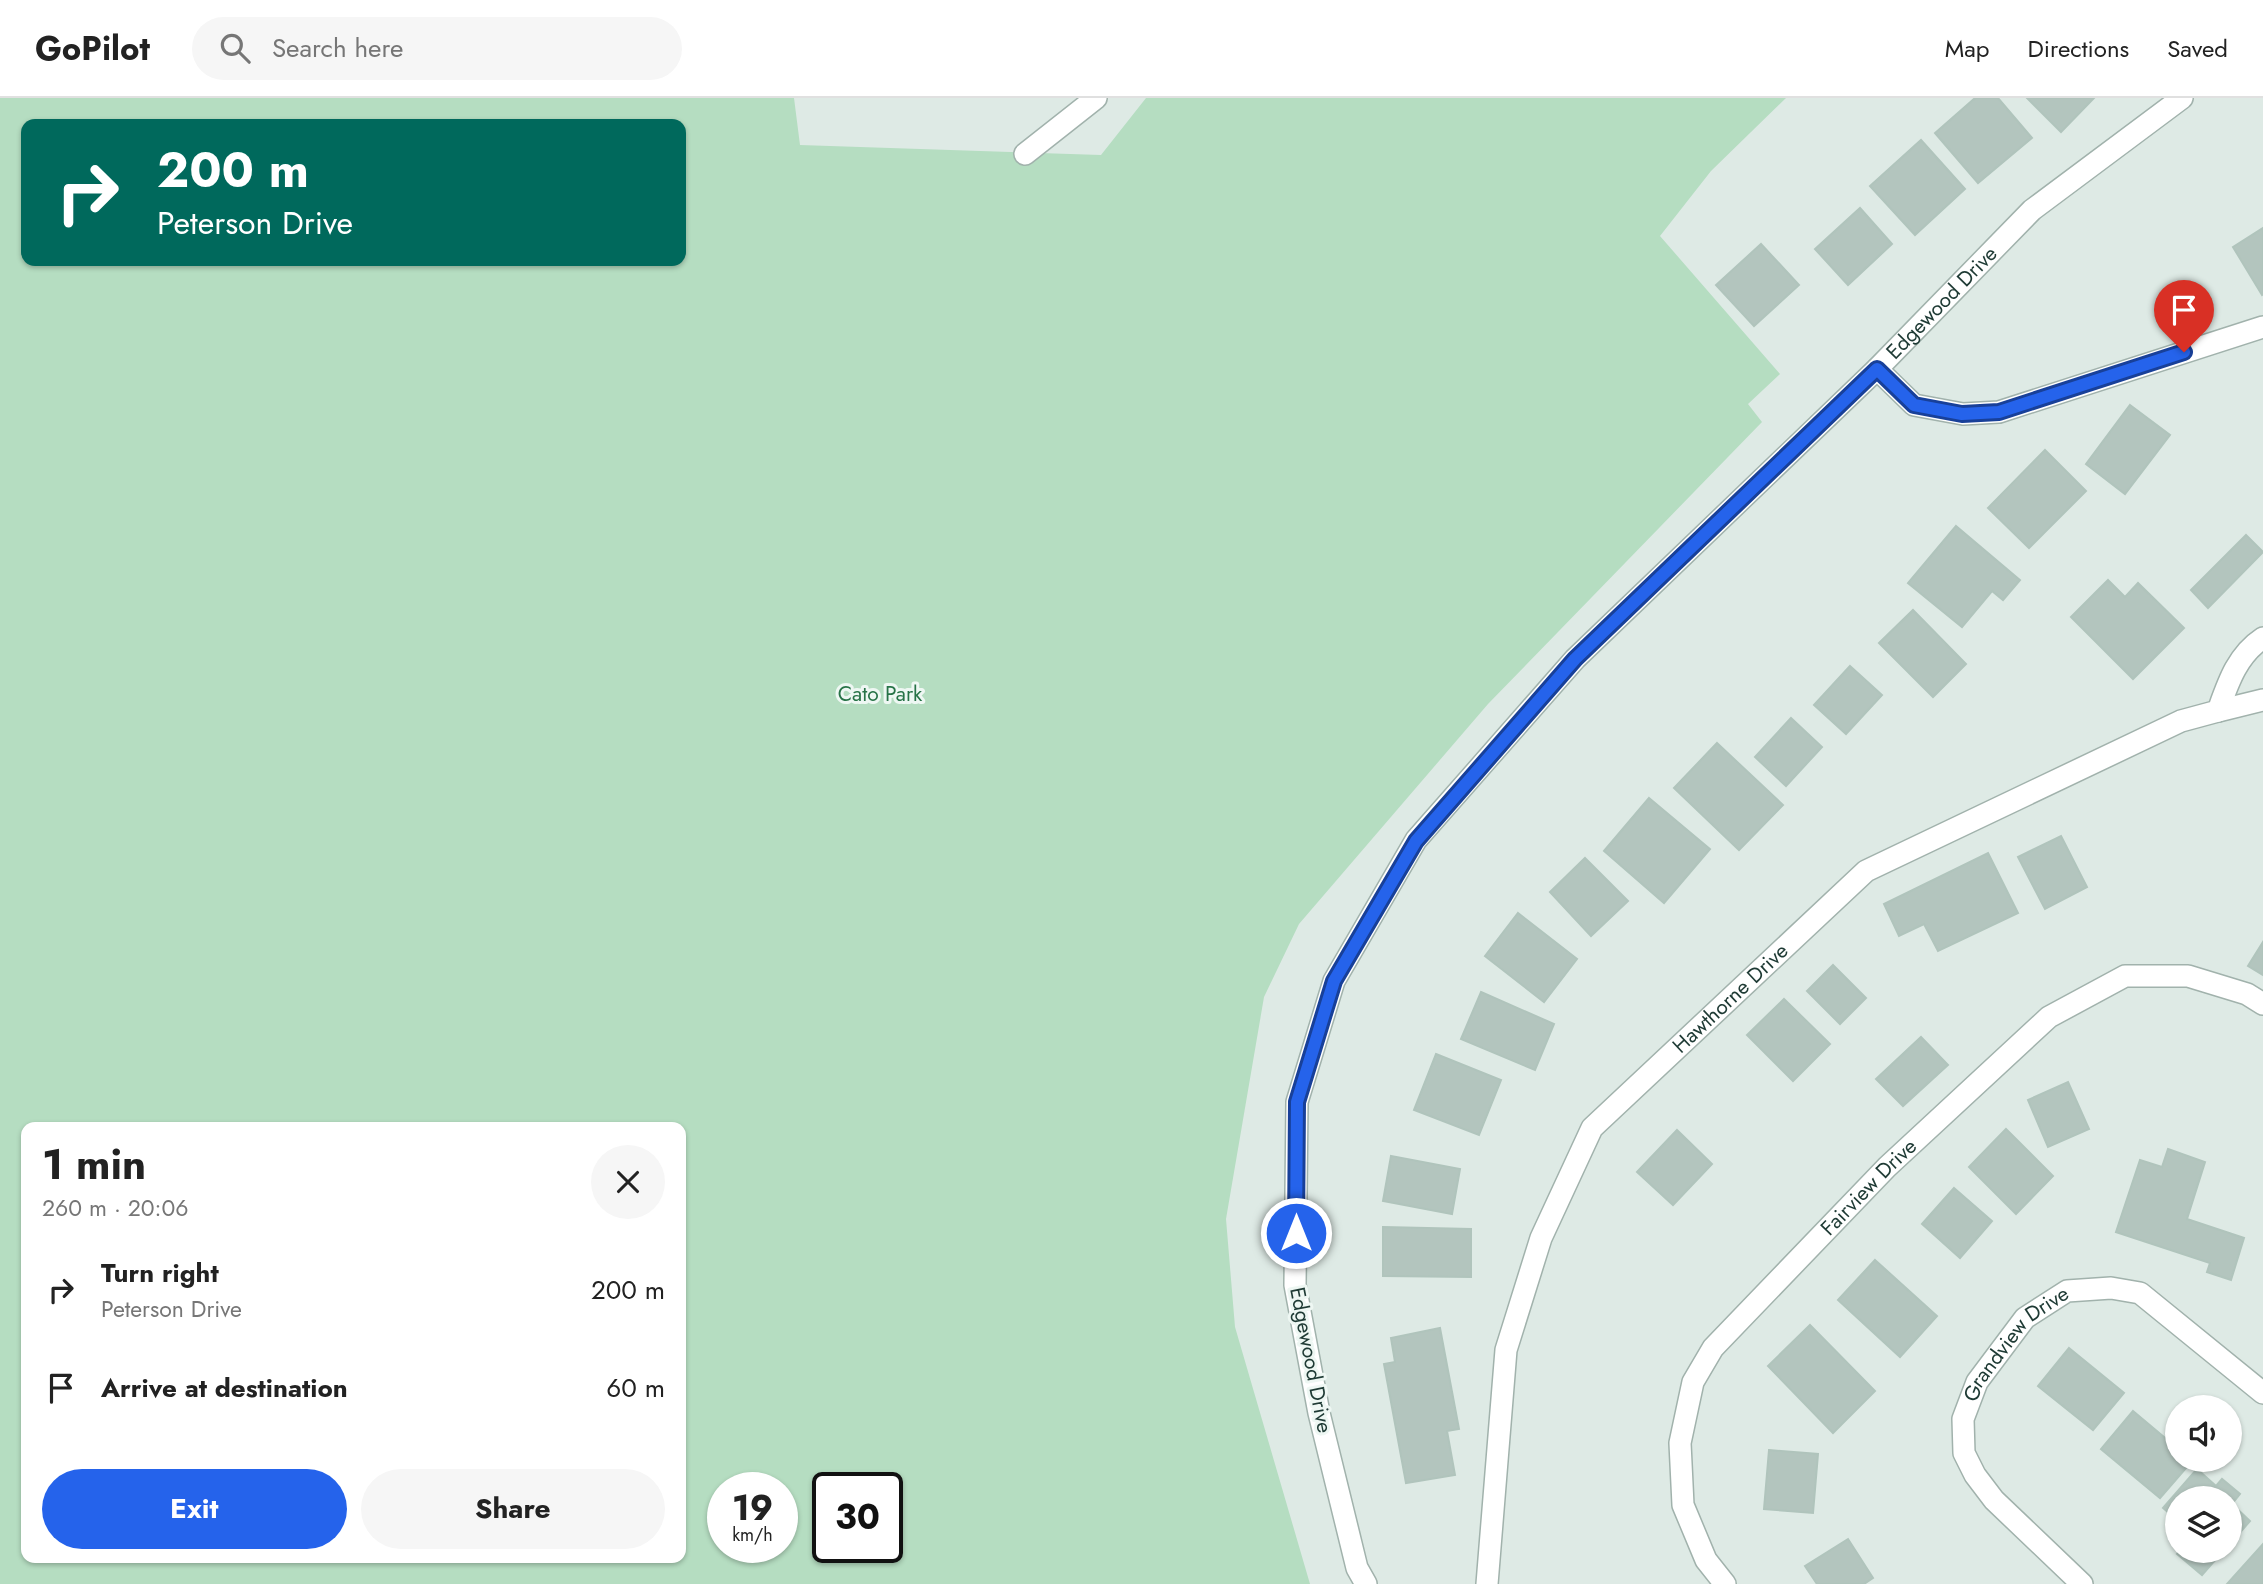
<!DOCTYPE html>
<meta charset="utf-8">
<style>
body{margin:0;font-family:Jost,sans-serif;background:#f6f6f6;color:#222;height:100vh;display:flex;flex-direction:column;font-size:26px;white-space:nowrap}
*{box-sizing:border-box;margin:0}
p{font-size:23px;color:#767676}
.icon{flex:none;width:38px;height:38px;fill:none;stroke:currentColor;stroke-width:2;stroke-linecap:round;stroke-linejoin:round}
.map{position:relative;flex:1;overflow:hidden}
.sheet{position:absolute;left:21px;top:1024px;width:665px;height:441px;display:flex;flex-direction:column;background:#fff;border-radius:14px;box-shadow:0 2px 5px #0004}
.sheet>*{flex:none}
.guide{position:absolute;left:21px;top:21px;width:665px;height:147px;border-radius:14px;box-shadow:0 2px 5px #0004;background:#00695c;color:#fff;overflow:hidden}
.controls{position:absolute;left:2165px;top:1297px;display:grid;gap:14px}
.controls a{display:grid;place-items:center;width:77px;height:77px;border-radius:50%;background:#fff;box-shadow:0 2px 5px #0004;font-size:35px}
.speed{position:absolute;left:707px;top:1374px;display:flex;gap:14px;font-size:35px;font-weight:700;text-align:center}
.speed>*{display:grid;place-content:center;width:91px;height:91px;border-radius:50%;background:#fff;box-shadow:0 2px 5px #0004;line-height:1}
.speed small{font-size:18px;font-weight:400}
.speed .limit{border:4px solid #111;border-radius:10px;background:#fff;color:#111}
.pin{position:absolute;display:grid;place-items:center;width:60px;height:60px;color:#fff;margin:-72px -30px;border-radius:50% 50% 50% 0;rotate:-45deg;box-shadow:0 0 7px #0007}
.pin .icon{rotate:45deg}
.me{position:absolute;width:77px;margin:-38px;rotate:0deg;stroke-linejoin:round;filter:drop-shadow(0 0 5px #0008)}
.turn{display:flex;align-items:center;gap:24px;height:147px;padding:0 21px;font-size:32px}
.turn .icon{width:91px;height:91px;stroke-width:2.5}
.turn b{display:block;font-size:49px;line-height:60px}
.round{display:grid;place-items:center;flex:none;width:74px;height:74px;border-radius:37px;background:#f6f6f6}
.summary{display:flex;align-items:center;justify-content:space-between;height:119px;padding:0 21px}
h1{font-size:42px;font-weight:700;line-height:52px}
.primary-button{display:flex;gap:14px;margin-top:auto;padding:14px 21px}
.primary-button a{flex:1;height:80px;border-radius:42px;background:#2563eb;color:#fff;font-size:28px;font-weight:700;line-height:80px;text-align:center}
.primary-button a+a{background:#f6f6f6;color:#222}
ul{padding:0;list-style:none}
li{display:flex;align-items:center;gap:21px;height:98px;padding:0 21px}
li div{flex:1}
li b{display:block;font-size:26px}
li em{font-style:normal}
header{display:flex;align-items:center;gap:42px;box-sizing:border-box;height:98px;padding:0 35px;background:#fff;border-bottom:2px solid #e0e0e0}
header strong{font-size:33px}
nav{display:flex;gap:38px;margin-inline-start:auto;font-size:24px}
.search{width:490px;height:63px;background:#f6f6f6;display:flex;align-items:center;gap:18px;box-sizing:border-box;padding:0 24px;border-radius:38px;color:#767676;font-size:26px}
.map>svg:first-child{display:block}
</style>
<header>
<strong>GoPilot</strong>
<div class="search"><svg class="icon" aria-label="search" viewBox="0 0 24 24"><circle cx="10" cy="10" r="6"/><path d="M15 15l6 6"/></svg>Search here</div>
<nav><a>Map</a><a>Directions</a><a>Saved</a></nav>
</header>
<div class="map">
<svg width="2263" height="1486" viewBox="0 0 2263 1486">
<rect width="100%" height="100%" fill="#deeae5"/>
<path fill="#b5ddc1" fill-rule="evenodd" d="M 0,0 L 794,0 L 800,47 L 1101,57 L 1146,0 L 1786,0 L 1711,73 L 1660,138 L 1780,276 L 1748,306 L 1762,324 L 1488,606 L 1299,826 L 1264,899 L 1226,1121 L 1235,1229 L 1310,1486 L 0,1486 ZM 26,26 L 681,26 L 681,163 L 26,163 ZM 26,1029 L 681,1029 L 681,1460 L 26,1460 ZM 723,1390 L 782,1390 L 782,1449 L 723,1449 ZM 828,1390 L 887,1390 L 887,1449 L 828,1449 Z"/>
<g fill="#b3c5be" stroke="#b0c4bc" stroke-width="2">
<path d="M 1975,0 L 1998,0 L 2032,40 L 1978,85 L 1935,35 Z"/>
<path d="M 2027,0 L 2094,0 L 2061,34 Z"/>
<path d="M 1921,42 L 1965,91 L 1915,137 L 1870,88 Z"/>
<path d="M 1860,110 L 1892,146 L 1848,187 L 1815,151 Z"/>
<path d="M 2263,130 L 2263,196 L 2262,197 L 2233,149 Z"/>
<path d="M 1761,146 L 1799,187 L 1754,228 L 1716,187 Z"/>
<path d="M 2130,307 L 2170,337 L 2125,396 L 2086,366 Z"/>
<path d="M 2045,352 L 2086,393 L 2029,450 L 1988,410 Z"/>
<path d="M 1956,428 L 2020,482 L 2003,502 L 1992,493 L 1962,529 L 1908,485 Z"/>
<path d="M 2246,437 L 2263,454 L 2208,510 L 2191,492 Z"/>
<path d="M 2108,482 L 2125,499 L 2138,485 L 2184,530 L 2133,581 L 2071,519 Z"/>
<path d="M 1913,512 L 1966,566 L 1933,599 L 1879,545 Z"/>
<path d="M 1850,568 L 1882,597 L 1846,636 L 1814,607 Z"/>
<path d="M 1791,620 L 1822,649 L 1786,688 L 1755,659 Z"/>
<path d="M 1717,645 L 1783,707 L 1739,752 L 1674,690 Z"/>
<path d="M 1649,700 L 1710,751 L 1664,805 L 1604,753 Z"/>
<path d="M 2061,738 L 2087,789 L 2045,811 L 2018,759 Z"/>
<path d="M 1988,755 L 2018,815 L 1938,853 L 1924,826 L 1899,838 L 1884,806 Z"/>
<path d="M 1585,760 L 1628,803 L 1591,838 L 1550,794 Z"/>
<path d="M 1518,815 L 1577,861 L 1544,904 L 1485,858 Z"/>
<path d="M 2263,844 L 2263,877 L 2248,868 Z"/>
<path d="M 1833,867 L 1866,900 L 1840,926 L 1807,893 Z"/>
<path d="M 1481,894 L 1554,926 L 1535,972 L 1461,941 Z"/>
<path d="M 1784,901 L 1830,946 L 1793,983 L 1747,937 Z"/>
<path d="M 1921,939 L 1948,967 L 1903,1008 L 1876,981 Z"/>
<path d="M 1436,956 L 1501,982 L 1479,1037 L 1414,1012 Z"/>
<path d="M 2068,984 L 2089,1031 L 2048,1049 L 2028,1002 Z"/>
<path d="M 2006,1031 L 2053,1078 L 2016,1116 L 1969,1069 Z"/>
<path d="M 1677,1032 L 1712,1066 L 1673,1107 L 1637,1074 Z"/>
<path d="M 2168,1051 L 2205,1064 L 2187,1121 L 2244,1140 L 2231,1182 L 2207,1174 L 2210,1165 L 2116,1134 L 2140,1062 L 2162,1069 Z"/>
<path d="M 1391,1058 L 1460,1071 L 1452,1116 L 1383,1103 Z"/>
<path d="M 1954,1090 L 1992,1123 L 1960,1160 L 1922,1126 Z"/>
<path d="M 1383,1129 L 1471,1131 L 1471,1179 L 1383,1178 Z"/>
<path d="M 1875,1162 L 1937,1218 L 1900,1259 L 1838,1202 Z"/>
<path d="M 1810,1227 L 1875,1293 L 1833,1335 L 1768,1268 Z"/>
<path d="M 1440,1230 L 1459,1331 L 1447,1333 L 1455,1377 L 1406,1385 L 1384,1266 L 1395,1264 L 1391,1240 Z"/>
<path d="M 2069,1250 L 2124,1295 L 2093,1332 L 2038,1288 Z"/>
<path d="M 2133,1313 L 2177,1350 L 2177,1362 L 2192,1363 L 2160,1400 L 2101,1351 Z"/>
<path d="M 1769,1352 L 1818,1356 L 1813,1415 L 1764,1411 Z"/>
<path d="M 2197,1371 L 2216,1388 L 2222,1381 L 2240,1396 L 2232,1406 L 2250,1423 L 2230,1446 L 2230,1400 L 2177,1400 L 2177,1422 L 2163,1410 Z"/>
<path d="M 1848,1441 L 1873,1480 L 1864,1486 L 1817,1486 L 1805,1468 Z"/>
<path d="M 2263,1446 L 2263,1486 L 2227,1486 Z"/>
<path d="M 2181,1452 L 2224,1452 L 2202,1477 L 2177,1456 Z"/>
</g>
<g fill="none" stroke-linecap="round" stroke-linejoin="round">
<g stroke="#a1b2ac" stroke-width="24">
<g id="minor">
<path d="M 1025,56 L 1096,0"/>
<path d="M 1877,271 L 1914,307 L 1963,316 L 1999,314 L 2263,229"/>
<path d="M 2218,613 L 2263,602"/>
<path id="s1" d="M 1366,1486 L 1357,1470 L 1319,1315 L 1295,1187 L 1297,1004 L 1334,883 L 1416,742 L 1575,561 L 1877,271 L 2032,112 L 2182,0"/>
<path id="s2" d="M 1487,1486 L 1506,1252 L 1541,1140 L 1592,1030 L 1866,773 L 2181,623 L 2218,613 C 2228,585 2237,557 2263,540"/>
<path id="s3" d="M 1725,1486 L 1706,1462 L 1683,1407 L 1680,1345 L 1693,1284 L 1713,1250 L 1887,1069 L 2049,919 L 2125,878 L 2188,878 L 2247,896 L 2263,906"/>
<path id="s4" d="M 2082,1486 L 1994,1402 L 1975,1377 L 1964,1355 L 1963,1321 L 1977,1284 L 2025,1220 L 2067,1193 L 2111,1190 L 2140,1195 L 2263,1295"/>
</g>
</g>
<use href="#minor" stroke="#fff" stroke-width="21"/>
</g>
<g fill="none" stroke-linecap="round" stroke-linejoin="round">
<g stroke="#184099" stroke-width="18">
<path id="route" d="M 1296,1135 L 1297,1004 L 1334,883 L 1416,743 L 1575,561 L 1877,271 L 1914,307 L 1962,316 L 1999,314 L 2184,254"/>
</g>
<use href="#route" stroke="#2563eb" stroke-width="12"/>
</g>
<g text-anchor="middle" stroke-width="6" stroke-linejoin="round" paint-order="stroke">
<g font-size="21" fill="#1e3a34" stroke="#eef7f3">
<text dy="7" stroke="none"><textPath href="#s1" startOffset="1533">Edgewood Drive</textPath></text>
<text dy="7" stroke="none"><textPath href="#s2" startOffset="663">Hawthorne Drive</textPath></text>
<text dy="7" stroke="none"><textPath href="#s3" startOffset="478">Fairview Drive</textPath></text>
<text dy="7" stroke="none"><textPath href="#s4" startOffset="306">Grandview Drive</textPath></text>
<text transform="translate(1311 1262) rotate(79)" y="7">Edgewood Drive</text>
</g>
<g font-size="21" fill="#277347" stroke="#eef7f3">
<text x="880" y="603">Cato Park</text>
</g>
</g>
</svg>
<div class="controls">
<a><svg class="icon" aria-label="sound" viewBox="0 0 24 24"><path d="M4 9h4l5-4v14l-5-4H4zM17 9q2 3 0 6"/></svg></a>
<a><svg class="icon" aria-label="layers" viewBox="0 0 24 24"><path d="M12 4l9 5-9 5-9-5zM3 14l9 5 9-5"/></svg></a>
</div>
<div class="speed"><div>19<small>km/h</small></div><div class="limit">30</div></div>
<div class="pin" style="left:2184px;top:254px;background:#d93025"><svg class="icon" aria-label="arrive" viewBox="0 0 24 24"><path d="M6 21V4h12l-3 4 3 4H6"/></svg></div>
<svg class="me" style="left:1296px;top:1135px" viewBox="-20 -20 40 40"><circle r="17" fill="#2563eb" stroke="#fff" stroke-width="3"/><path d="M0-11L8 9 0 5-8 9z" fill="#fff"/></svg>
<div class="guide">
<div class="turn"><svg class="icon" aria-label="right" viewBox="0 0 24 24"><path d="M7 20v-9h11M14 6l5 5-5 5"/></svg><div><b>200 m</b>Peterson Drive</div></div>
</div>
<section class="sheet">
<div class="summary"><div><h1>1 min</h1><p>260 m · 20:06</p></div><a class="round"><svg class="icon" aria-label="close" viewBox="0 0 24 24"><path d="M6 6l12 12M18 6L6 18"/></svg></a></div>
<ul>
<li><svg class="icon" aria-label="right" viewBox="0 0 24 24"><path d="M7 20v-9h11M14 6l5 5-5 5"/></svg><div><b>Turn right</b><p>Peterson Drive</p></div><em>200 m</em></li>
<li><svg class="icon" aria-label="arrive" viewBox="0 0 24 24"><path d="M6 21V4h12l-3 4 3 4H6"/></svg><div><b>Arrive at destination</b></div><em>60 m</em></li>
</ul>
<div class="primary-button"><a>Exit</a><a>Share</a></div>
</section>
</div>
